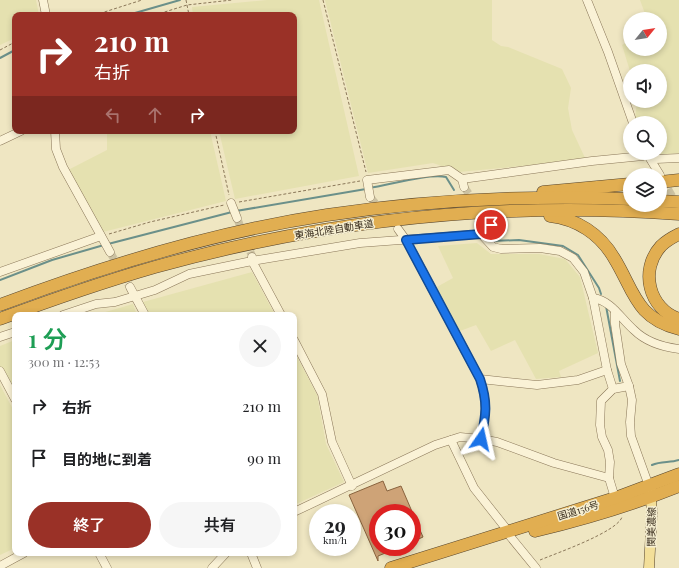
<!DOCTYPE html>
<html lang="ja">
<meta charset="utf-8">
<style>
body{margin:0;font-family:"Playfair Display","Noto Sans JP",serif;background:#f6f6f6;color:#202124;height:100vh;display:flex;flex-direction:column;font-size:15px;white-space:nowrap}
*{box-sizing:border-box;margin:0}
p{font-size:13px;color:#757577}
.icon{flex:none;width:22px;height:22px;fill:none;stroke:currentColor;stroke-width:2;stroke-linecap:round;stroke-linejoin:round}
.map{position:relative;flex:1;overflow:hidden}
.sheet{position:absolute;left:12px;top:312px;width:285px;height:244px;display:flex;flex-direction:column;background:#fff;border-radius:8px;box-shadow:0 2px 6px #0003}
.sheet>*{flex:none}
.banner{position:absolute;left:12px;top:12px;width:285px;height:122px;border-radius:8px;box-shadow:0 2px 6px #0003;background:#9a3127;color:#fff;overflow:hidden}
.needle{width:26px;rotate:60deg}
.controls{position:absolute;left:623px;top:12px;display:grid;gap:8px}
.controls a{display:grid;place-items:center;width:44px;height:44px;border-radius:50%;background:#fff;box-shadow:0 2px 6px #0003;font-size:20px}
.speed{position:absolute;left:309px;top:504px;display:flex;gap:8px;font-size:20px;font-weight:700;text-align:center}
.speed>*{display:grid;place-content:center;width:52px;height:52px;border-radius:50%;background:#fff;box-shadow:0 2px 6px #0003;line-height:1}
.speed small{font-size:10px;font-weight:400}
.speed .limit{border:6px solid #d22;background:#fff;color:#111}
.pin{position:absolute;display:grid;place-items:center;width:34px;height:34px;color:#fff;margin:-17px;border:2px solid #fff;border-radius:50%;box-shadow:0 1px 4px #0007}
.me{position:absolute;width:44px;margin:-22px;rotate:11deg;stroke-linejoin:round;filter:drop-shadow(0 0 3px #0008)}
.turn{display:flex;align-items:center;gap:14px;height:84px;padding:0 16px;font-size:18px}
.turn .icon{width:52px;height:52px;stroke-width:2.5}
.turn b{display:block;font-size:28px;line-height:34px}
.lanes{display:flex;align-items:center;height:38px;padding:0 16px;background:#0003;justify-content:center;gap:20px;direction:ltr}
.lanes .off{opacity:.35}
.round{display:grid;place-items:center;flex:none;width:42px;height:42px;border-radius:21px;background:#f6f6f6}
.head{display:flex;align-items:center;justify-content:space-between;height:68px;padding:0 16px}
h1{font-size:24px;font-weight:600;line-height:30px;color:#1e9e55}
.button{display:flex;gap:8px;margin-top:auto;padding:8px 16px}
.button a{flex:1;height:46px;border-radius:24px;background:#9a3127;color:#fff;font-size:16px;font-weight:600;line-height:46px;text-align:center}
.button a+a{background:#f6f6f6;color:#202124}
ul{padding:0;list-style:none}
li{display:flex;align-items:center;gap:12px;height:52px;padding:0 16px}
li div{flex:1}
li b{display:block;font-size:15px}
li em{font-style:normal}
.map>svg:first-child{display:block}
</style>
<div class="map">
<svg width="679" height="568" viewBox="0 0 679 568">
<rect width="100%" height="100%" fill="#efe6c2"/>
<g fill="#e5e1b0">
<path d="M 0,0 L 36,0 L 39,15 L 15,15 L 15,38 L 0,45 Z"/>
<path d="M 267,0 L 319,0 L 359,176 L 235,199 L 219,131 L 294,131 L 294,15 L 193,15 L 192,7 Z"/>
<path d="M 325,0 L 492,0 L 492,40 L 501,46 L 508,47 L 562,69 L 571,88 L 568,108 L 572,130 L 586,160 L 459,172 L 433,163 L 368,173 Z"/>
<path d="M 640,0 L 679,0 L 679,153 L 658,155 L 657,153 L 660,153 L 660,123 L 637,123 L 635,120 L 637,101 L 660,101 L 660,71 L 630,71 L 622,45 L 630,41 L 630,49 L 660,49 L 660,19 L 647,19 Z"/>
<path d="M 107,131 L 210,131 L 226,201 L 103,232 L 68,170 L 107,150 Z"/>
<path d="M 477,243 L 491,254 L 539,254 L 565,259 L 580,277 L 598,353 L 559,371 L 561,377 L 536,379 L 515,340 L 491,351 L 476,325 L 460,331 L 435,288 L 453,278 L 438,246 Z"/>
<path d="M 252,272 L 275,315 L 149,315 L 143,302 Z"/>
<path d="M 133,304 L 137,315 L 94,315 L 95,315 Z"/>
<path d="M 15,340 L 15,394 L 0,367 L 0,346 Z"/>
<path d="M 294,351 L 317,395 L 326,444 L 344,482 L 294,505 Z"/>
<path d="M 0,385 L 15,413 L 15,548 L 0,555 Z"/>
</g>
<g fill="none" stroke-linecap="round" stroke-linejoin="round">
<g stroke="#6b908a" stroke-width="2">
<path d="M 128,15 L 180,0"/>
<path d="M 0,58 L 15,50"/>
<path d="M 370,188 C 389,185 430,173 446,177 L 454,190"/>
<path d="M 236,211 L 366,189"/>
<path d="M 475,222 L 481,231"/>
<path d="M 491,241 L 519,240 L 563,246 L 578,255 L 599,288 L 601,294"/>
<path d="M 108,244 L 232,212"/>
<path d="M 0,280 L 52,260 L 104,245"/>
<path d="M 606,306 L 620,381"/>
<path d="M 652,465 C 661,461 670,463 679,460"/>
</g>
</g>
<path fill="#cea377" stroke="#89633e" d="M 383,481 L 387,491 L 401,486 L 423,537 L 412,542 L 412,513 L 378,513 L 378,547 L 400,547 L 378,556 L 378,561 L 349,495 Z"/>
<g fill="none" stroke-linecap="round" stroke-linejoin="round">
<g stroke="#cbc1a1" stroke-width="8" stroke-dasharray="8 4" stroke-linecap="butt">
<path d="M 662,179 L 679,208"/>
<path d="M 464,187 L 491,225"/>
<path d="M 370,197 L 392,223"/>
<path d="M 237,218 L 252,256"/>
<path d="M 110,252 L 130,287"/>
</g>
<g stroke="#8a7759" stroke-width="9">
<g id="minor">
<path d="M 43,0 L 46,15"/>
<path d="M 587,0 L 608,52 L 633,123"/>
<path d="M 55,131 L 56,149 L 63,167 L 110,252"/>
<path d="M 0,141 L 21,131"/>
<path d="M 649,157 L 660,175"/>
<path d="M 652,161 L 656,159 L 679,158"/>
<path d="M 462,179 L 464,187"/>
<path d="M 370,197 L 367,180 L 449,170 L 462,179 L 592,161 L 643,156 L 648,153"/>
<path d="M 231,203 L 237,218"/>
<path d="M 398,229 L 406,240 L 480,379 C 488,403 486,415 481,439"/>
<path d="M 481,234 L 493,247 L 501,249 L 540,248 L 560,251 L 573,258 L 584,272 L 593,298 L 607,370 L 613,389"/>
<path d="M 252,257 L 252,261 L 281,315"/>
<path d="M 0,272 L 101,236"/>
<path d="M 130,287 L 145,315"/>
<path d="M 593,298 C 612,301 620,318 634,330 C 646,342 663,347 679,349"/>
<path d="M 615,311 L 615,324 L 621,364 L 629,386 L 632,400 L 630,422 L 631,436 L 649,486"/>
<path d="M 63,315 L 96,304 L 115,302 L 155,290 L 189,274 L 252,261 L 360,243 L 481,234 L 487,230 L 491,225"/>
<path d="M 0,337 L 15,332"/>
<path d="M 294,340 L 322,394 L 332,442 L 352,486"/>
<path d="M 0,371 L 15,399"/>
<path d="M 480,379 L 537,385 L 578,380 L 607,370"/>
<path d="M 451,440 L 474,488 L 508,531"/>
<path d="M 615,498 L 609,478 L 610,462 L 608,450 L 602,437 L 600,425 L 601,401 L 613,389 L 629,386"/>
<path d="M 294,512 L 435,445 L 460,437 L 481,439 L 497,442 L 554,463 L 609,478"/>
<path d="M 509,535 L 536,568"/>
<path d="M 99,553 L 107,568"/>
<path d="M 251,553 L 257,568"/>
<path d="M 0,566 L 24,553"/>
<path d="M 212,568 L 226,553"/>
</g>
</g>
<g stroke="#57452d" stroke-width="11">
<path id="major" d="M 649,568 L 652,512 L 650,490"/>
</g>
<g stroke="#57452d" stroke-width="13">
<g id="highway">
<path d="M 660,182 L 679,180"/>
<path d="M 543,192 L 630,184"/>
<path d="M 660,201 L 679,202"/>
<path d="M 550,216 C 577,219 600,234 614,258 C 634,290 635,318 679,329"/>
<path d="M 679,234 C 673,237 666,241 661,246 C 639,270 649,309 679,319"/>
<path d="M 0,305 C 106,265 215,232 327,215 C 427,200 529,195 630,199"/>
<path d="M 0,319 C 51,300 103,282 155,267 C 325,220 503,201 679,214"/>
<path d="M 535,531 C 585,519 632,505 679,486"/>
<path d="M 391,568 L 615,498 L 679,474"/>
</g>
</g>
<g stroke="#8a7759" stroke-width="1" stroke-dasharray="3 2" stroke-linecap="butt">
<path d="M 186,0 L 189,15"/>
<path d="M 323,0 L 366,172"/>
<path d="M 95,15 L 142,0"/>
<path d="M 155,15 L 187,5 L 232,0"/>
<path d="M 0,50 L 15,42"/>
<path d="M 215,131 L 229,195"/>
<path d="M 239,202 L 360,181"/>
<path d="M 109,234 L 150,222 L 224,205"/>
<path d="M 540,560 C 557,553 617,532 622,517"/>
</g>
<use href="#minor" stroke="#faf2d6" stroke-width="8"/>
<use href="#major" stroke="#f3df99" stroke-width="10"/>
<use href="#highway" stroke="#e1ae51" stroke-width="12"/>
</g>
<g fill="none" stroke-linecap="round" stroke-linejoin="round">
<g stroke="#114b97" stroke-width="10">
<path id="route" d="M 481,439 C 486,415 488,403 480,379 L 406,240 L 481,234 L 487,230 L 491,225"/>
</g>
<use href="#route" stroke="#1a73e8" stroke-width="7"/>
</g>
<g text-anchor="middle" stroke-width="3" stroke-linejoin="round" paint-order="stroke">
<g font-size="10" fill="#392d1d" stroke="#f6efd2">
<text transform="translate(334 229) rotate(-9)" y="4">東海北陸自動車道</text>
<text transform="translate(578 510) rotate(-17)" y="4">国道156号</text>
<text transform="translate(651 527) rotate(-89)" y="4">関美濃線</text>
</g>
</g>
</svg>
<div class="controls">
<a><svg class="needle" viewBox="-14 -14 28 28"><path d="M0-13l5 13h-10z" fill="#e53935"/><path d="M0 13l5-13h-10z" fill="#757577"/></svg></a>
<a><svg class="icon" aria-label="sound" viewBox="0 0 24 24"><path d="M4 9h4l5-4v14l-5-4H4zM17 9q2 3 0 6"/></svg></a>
<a><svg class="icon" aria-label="search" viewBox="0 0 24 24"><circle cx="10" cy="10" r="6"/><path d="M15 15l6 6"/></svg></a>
<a><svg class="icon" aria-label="layers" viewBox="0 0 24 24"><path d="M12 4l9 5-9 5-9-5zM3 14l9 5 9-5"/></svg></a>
</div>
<div class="speed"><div>29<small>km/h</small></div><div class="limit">30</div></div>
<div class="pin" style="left:491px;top:225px;background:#d93025"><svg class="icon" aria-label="arrive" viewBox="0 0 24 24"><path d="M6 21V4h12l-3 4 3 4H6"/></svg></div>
<svg class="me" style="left:481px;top:439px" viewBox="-20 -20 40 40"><path d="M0-17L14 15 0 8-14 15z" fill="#1a73e8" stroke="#fff" stroke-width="4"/></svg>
<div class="banner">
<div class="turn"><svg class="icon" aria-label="right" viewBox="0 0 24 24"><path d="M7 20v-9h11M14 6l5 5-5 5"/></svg><div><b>210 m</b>右折</div></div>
<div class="lanes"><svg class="icon off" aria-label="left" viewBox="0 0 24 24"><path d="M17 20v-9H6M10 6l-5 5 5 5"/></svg><svg class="icon off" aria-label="ahead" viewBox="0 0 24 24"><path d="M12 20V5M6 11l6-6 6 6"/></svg><svg class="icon" aria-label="right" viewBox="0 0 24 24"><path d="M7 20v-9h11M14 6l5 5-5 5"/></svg></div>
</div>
<section class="sheet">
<div class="head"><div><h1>1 分</h1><p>300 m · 12:53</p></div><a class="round"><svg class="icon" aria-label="close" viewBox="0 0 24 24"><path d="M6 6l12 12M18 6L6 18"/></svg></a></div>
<ul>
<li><svg class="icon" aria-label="right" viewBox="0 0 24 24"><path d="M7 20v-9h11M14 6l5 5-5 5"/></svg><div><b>右折</b></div><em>210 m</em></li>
<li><svg class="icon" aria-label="arrive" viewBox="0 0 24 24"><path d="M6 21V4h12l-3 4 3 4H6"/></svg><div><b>目的地に到着</b></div><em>90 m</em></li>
</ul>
<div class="button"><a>終了</a><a>共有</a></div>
</section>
</div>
